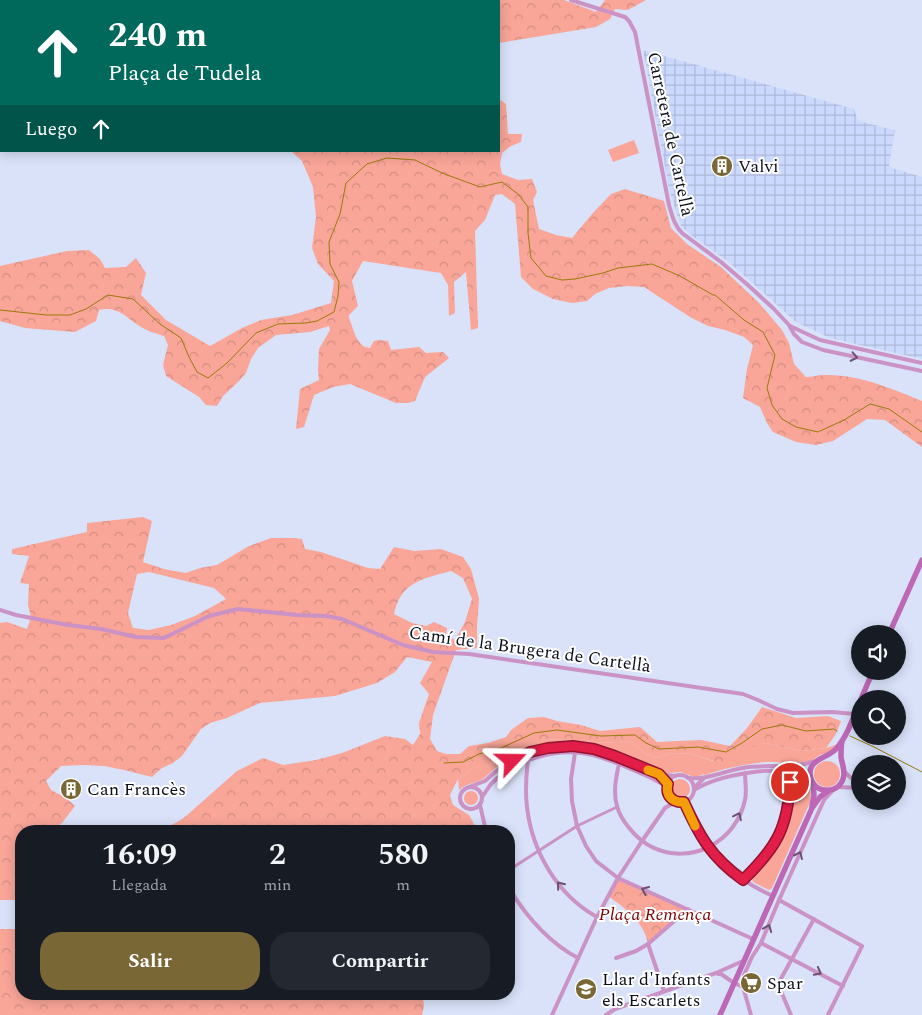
<!DOCTYPE html>
<html lang="es">
<meta charset="utf-8">
<style>
body{margin:0;font-family:Spectral,serif;background:#242831;color:#f1f3f6;height:100vh;display:flex;flex-direction:column;font-size:19px;white-space:nowrap}
*{box-sizing:border-box;margin:0}
p{font-size:16px;color:#9ea1a6}
.icon{flex:none;width:28px;height:28px;fill:none;stroke:currentColor;stroke-width:2;stroke-linecap:round;stroke-linejoin:round}
.map{position:relative;flex:1;overflow:hidden}
.sheet{position:absolute;left:15px;top:825px;width:500px;height:175px;display:flex;flex-direction:column;background:#171b24;border-radius:20px;box-shadow:0 2px 12px #0003}
.sheet>*{flex:none}
.top-card{position:absolute;left:0px;top:0px;width:500px;height:152px;box-shadow:0 2px 12px #0003;background:#00695c;color:#fff;overflow:hidden}
.fabs{position:absolute;left:851px;top:625px;display:grid;gap:10px}
.fabs a{display:grid;place-items:center;width:55px;height:55px;border-radius:50%;background:#171b24;box-shadow:0 2px 12px #0003;font-size:25px}
.pin{position:absolute;display:grid;place-items:center;width:42px;height:42px;color:#fff;margin:-21px;border:2px solid #fff;border-radius:50%;box-shadow:0 1px 5px #0007}
.me{position:absolute;width:55px;margin:-28px;rotate:67deg;stroke-linejoin:round;filter:drop-shadow(0 0 4px #0008)}
.turn{display:flex;align-items:center;gap:18px;height:105px;padding:0 25px;font-size:22px}
.turn .icon{width:65px;height:65px;stroke-width:2.5}
.turn b{display:block;font-size:35px;line-height:42px}
.then{display:flex;align-items:center;height:48px;padding:0 25px;background:#0003;gap:10px;font-size:19px}
.eta{display:flex;justify-content:space-evenly;align-items:center;height:85px;text-align:center}
.eta b{font-size:30px;font-weight:700;line-height:35px}
.button{display:flex;gap:10px;margin-top:auto;padding:10px 25px}
.button a{flex:1;height:58px;border-radius:20px;background:#7a6736;color:#fff;font-size:20px;font-weight:700;line-height:58px;text-align:center}
.button a+a{background:#242831;color:#f1f3f6}
.map>svg:first-child{display:block}
</style>
<div class="map">
<svg width="922" height="1015" viewBox="0 0 922 1015">
<defs>
<pattern id="industrial-grid" width="8" height="8" patternUnits="userSpaceOnUse" patternTransform="scale(1.25)"><rect width="8" height="8" fill="#cbd9fe"/><path d="M0 4h8M4 0v8" fill="none" stroke="#adb9d9"/></pattern>
<pattern id="forest-crowns" width="20" height="18" patternUnits="userSpaceOnUse" patternTransform="scale(1.25)"><rect width="20" height="18" fill="#f9a598"/><path d="M2 6a3 3 0 1 1 6 0M12 15a3 3 0 1 1 6 0" fill="none" stroke="#d48d82"/></pattern>
</defs>
<rect width="100%" height="100%" fill="#d9e2f9"/>
<path fill="url(#industrial-grid)" d="M 643,50 L 854,109 L 858,121 L 895,130 L 889,167 L 922,177 L 922,359 L 830,338 L 796,322 L 730,263 L 691,235 L 681,226 L 670,193 Z"/>
<g fill="#f9a598">
<path d="M 634,140 L 639,153 L 613,162 L 608,150 Z"/>
<path d="M 560,739 L 604,743 L 631,741 L 643,752 L 655,758 L 673,753 L 691,754 L 713,761 L 735,759 L 755,745 L 766,743 L 801,751 L 826,748 L 838,744 L 829,753 L 820,755 L 811,761 L 796,763 L 794,762 C 785,763 776,762 766,762 C 745,764 725,768 705,775 L 704,774 L 699,776 L 694,777 L 681,772 L 668,773 L 659,770 L 659,771 C 604,748 564,728 507,760 C 498,765 491,772 483,779 C 475,784 466,783 459,790 L 458,779 L 474,767 L 485,767 L 511,753 L 538,740 Z"/>
<circle cx="827" cy="774" r="13"/>
<path d="M 796,776 C 809,778 812,791 810,802 L 772,888 L 769,890 L 753,882 L 752,878 C 756,871 764,865 770,858 C 788,834 794,808 794,778 Z"/>
<circle cx="680" cy="789" r="10"/>
<circle cx="471" cy="798" r="7"/>
</g>
<g fill="url(#forest-crowns)" fill-rule="evenodd">
<path d="M 0,0 L 564,0 L 596,12 L 605,0 L 646,0 L 628,10 L 615,9 L 610,19 L 596,27 L 499,43 L 499,1 L 1,1 L 1,29 L 0,28 Z"/>
<path d="M 499,99 L 506,104 L 508,134 L 522,134 L 521,142 L 511,146 L 502,153 L 500,164 L 502,174 L 518,180 L 532,179 L 537,192 L 533,200 L 539,229 L 556,235 L 572,238 L 592,214 L 611,194 L 625,189 L 664,201 L 671,228 L 687,244 L 721,267 L 759,303 L 782,330 L 789,343 L 794,364 L 806,377 C 812,377 819,375 825,375 C 859,374 892,389 922,401 L 922,447 L 885,420 L 867,419 L 833,441 L 816,445 L 796,442 L 773,432 L 767,423 L 760,407 L 743,398 L 747,369 L 753,345 L 744,337 L 725,330 L 708,326 L 690,317 L 644,287 L 628,286 L 609,288 L 595,294 L 587,301 L 572,303 L 553,299 L 533,289 L 521,277 L 515,204 L 502,194 L 495,195 L 485,220 L 475,231 L 478,328 L 471,330 L 466,272 L 454,282 L 455,313 L 449,316 L 448,285 L 441,273 L 363,261 L 352,281 L 358,306 L 349,315 L 349,318 C 354,329 356,347 370,348 L 374,341 L 379,340 L 388,341 L 391,350 L 419,347 L 426,353 L 443,352 L 449,358 L 425,377 L 415,401 L 408,403 L 396,403 L 350,384 L 333,387 L 314,395 L 304,427 L 296,429 L 300,389 L 319,380 L 318,370 L 319,349 L 330,330 L 329,326 L 310,332 L 276,335 L 258,348 L 251,359 L 246,373 L 238,382 L 223,396 L 217,406 L 206,405 L 199,397 L 166,376 L 163,365 L 168,345 L 164,336 C 155,333 146,331 138,325 C 124,316 117,306 99,310 L 96,321 L 75,332 L 25,328 L 0,321 L 0,266 L 67,251 L 89,250 L 100,259 L 105,268 L 126,267 L 136,258 L 146,273 L 141,295 L 166,320 L 210,346 L 242,328 L 261,320 L 292,315 L 331,303 L 334,281 L 318,264 L 312,248 L 316,217 L 313,187 L 302,161 L 291,151 L 499,151 Z"/>
<path d="M 143,517 L 152,521 L 143,562 L 164,569 L 186,573 L 200,568 L 217,565 L 249,546 L 271,538 L 294,538 L 302,539 L 305,549 L 321,552 L 368,568 L 380,569 L 394,547 L 414,551 L 441,549 L 463,557 L 471,569 L 479,599 L 477,626 L 477,648 L 456,650 L 433,715 L 430,739 L 437,751 L 446,754 L 460,754 L 469,746 L 488,743 L 506,737 L 511,730 L 528,718 L 544,717 L 557,721 L 581,725 L 600,731 L 640,727 L 657,742 L 701,740 L 730,746 L 747,728 L 762,707 L 796,718 L 828,716 L 841,721 L 836,734 L 826,748 L 801,751 L 766,743 L 755,746 L 735,759 L 724,764 L 691,754 L 673,753 L 655,758 L 643,752 L 631,741 L 604,743 L 560,739 L 538,740 L 511,753 L 485,767 L 474,767 L 458,779 L 450,795 L 453,805 L 469,815 L 478,831 L 163,831 C 171,823 177,824 186,816 L 237,771 L 263,758 L 283,765 L 316,760 L 342,753 L 385,736 L 405,739 L 413,745 L 420,734 L 419,723 L 429,694 L 420,683 L 432,662 L 407,657 L 395,672 L 377,683 L 335,696 L 260,703 L 227,718 L 210,723 L 201,729 L 182,756 L 173,763 L 162,768 L 152,777 L 124,770 L 104,766 L 84,765 L 61,766 L 46,781 L 51,790 L 66,798 L 75,806 L 62,823 L 51,831 L 21,831 L 21,900 L 0,900 L 0,623 L 7,622 L 27,629 L 31,617 L 28,605 L 29,584 L 20,583 L 29,556 L 12,554 L 12,549 L 87,532 L 87,523 ZM 451,571 L 463,578 L 472,599 L 465,622 L 455,640 L 446,635 L 447,628 L 434,622 L 426,626 L 412,623 L 394,614 C 401,581 423,579 451,571 ZM 149,572 L 214,588 L 226,599 L 195,616 L 171,625 L 149,630 L 133,628 L 128,613 L 137,574 Z"/>
<path d="M 618,878 L 688,909 L 648,944 C 645,923 625,908 608,896 Z"/>
<path d="M 0,929 L 21,929 L 21,994 L 419,994 C 426,1001 424,1007 422,1015 L 0,1015 Z"/>
</g>
<g fill="none" stroke-linecap="round" stroke-linejoin="round">
<g stroke="#987b0a" stroke-width="1">
<path d="M 0,310 L 46,315 L 70,315 L 86,309 L 108,295 L 133,299 L 160,324 L 181,338 L 189,357 L 197,372 L 208,378 L 227,363 L 256,333 L 278,324 L 306,323 L 317,321 L 334,312 L 338,296 L 339,282 L 330,264 L 329,242 L 340,214 L 346,183 L 367,164 L 387,158 L 415,160 L 442,173 L 480,187 L 502,182 L 518,194 L 528,207 L 528,233 L 531,258 L 546,276 L 562,280 L 575,279 L 603,273 L 618,268 L 652,264 L 680,276 L 713,295 L 715,295 L 744,320 L 763,332 L 775,355 L 767,388 L 772,405 L 782,419 L 796,427 L 818,432 L 844,420 L 870,404 L 889,409 L 922,432"/>
<path d="M 850,736 L 874,747 L 922,772"/>
<path d="M 444,763 L 463,762 L 479,754 L 501,748 L 534,733 L 557,730 L 601,736 L 635,735 L 646,743 L 659,749 L 698,747 L 726,752 L 742,743 L 762,729 L 782,725 L 806,731 L 834,729 L 837,731"/>
</g>
<path stroke="#cb92c6" stroke-width="3" d="M 509,870 L 577,826 L 617,807"/>
<g stroke="#cb92c6" stroke-width="4">
<path d="M 571,0 L 625,17 L 629,21 L 635,32 L 669,205 C 672,215 674,225 682,233 L 721,262 L 749,286 L 773,308 L 789,325 L 794,334 L 802,342 L 823,350 L 922,371"/>
<path d="M 158,1 L 167,0"/>
<path d="M 0,8 L 1,8"/>
<path d="M 790,326 L 820,340 L 922,363"/>
<path d="M 0,610 L 16,615 L 68,625 L 101,629 L 136,637 L 164,638 L 209,616 L 238,609 L 297,615 L 326,616 L 342,619 L 403,645 L 433,652 L 469,654 L 743,694 L 758,700 L 777,709 L 793,713 L 832,712 L 854,714"/>
<path d="M 575,753 L 571,779 L 572,801 L 577,826 L 586,846 L 596,861 L 618,878 L 753,939"/>
<path d="M 528,760 C 526,776 525,791 527,807 C 532,851 557,895 597,917"/>
<path d="M 619,764 C 616,777 613,792 617,806 C 619,814 624,822 630,829 C 657,863 706,861 732,828 C 738,820 743,810 745,800 C 747,792 745,782 745,773"/>
<path d="M 792,766 L 811,775"/>
<path d="M 844,771 L 851,778 L 860,782"/>
<circle cx="680" cy="789" r="14"/>
<path d="M 688,778 C 710,780 728,769 749,767 C 772,765 794,768 816,761"/>
<circle cx="471" cy="798" r="11"/>
<path d="M 469,787 L 485,781 L 495,772 L 512,761 L 530,752 L 548,748 L 573,746 L 594,749 L 615,756 L 659,774 L 675,776"/>
<path d="M 838,787 L 860,788"/>
<path d="M 694,788 L 704,778"/>
<path d="M 694,790 C 718,775 775,765 802,774 C 805,775 808,778 812,780"/>
<path d="M 482,797 C 485,793 488,788 491,784 C 516,758 559,747 593,755 C 607,759 620,764 633,770 C 645,775 656,779 667,787"/>
<path d="M 684,802 C 688,810 691,819 695,827 C 713,860 739,881 773,896"/>
<path d="M 480,805 L 486,831"/>
<path d="M 743,880 C 781,844 788,824 791,772"/>
<path d="M 509,888 C 526,916 548,942 578,958"/>
<path d="M 779,900 L 862,946 L 828,1015"/>
<path d="M 761,943 L 843,986"/>
<path d="M 648,944 L 664,991"/>
<path d="M 616,958 L 636,951 L 648,944 L 688,909"/>
<path d="M 718,974 L 721,974 L 734,983 L 743,987 L 751,1015"/>
<path d="M 743,987 L 744,975 L 752,957 L 761,943 L 779,900 L 824,800 L 834,789"/>
<path d="M 552,1015 L 597,917 L 618,878 L 642,841 L 665,808 L 675,802"/>
<path d="M 606,1015 L 615,1009 L 716,973 L 743,961"/>
<path d="M 791,1015 L 778,984 L 814,919"/>
</g>
<g stroke="#bc68b6" stroke-width="5.5">
<path d="M 889,634 L 922,560"/>
<path d="M 861,699 L 873,671"/>
<path d="M 842,741 C 841,746 841,752 841,757 C 842,764 846,772 843,779 C 838,794 816,794 811,779 C 805,759 827,759 836,749 C 847,737 854,716 860,701"/>
<path d="M 812,806 L 814,795 L 813,783"/>
<path d="M 720,1015 L 812,808 L 820,797 L 828,791"/>
</g>
</g>
<defs><path id="oneway-chevron" d="M-2-3.5L2.5 0L-2 3.5" fill="none" stroke-width="1.6" stroke-linecap="round" stroke-linejoin="round" transform="scale(1.25)"/></defs>
<g stroke="#6b5071">
<use href="#oneway-chevron" transform="translate(854 357) rotate(12)"/>
<use href="#oneway-chevron" transform="translate(738 816) rotate(-64)"/>
<use href="#oneway-chevron" transform="translate(799 855) rotate(-66)"/>
<use href="#oneway-chevron" transform="translate(560 885) rotate(-129)"/>
<use href="#oneway-chevron" transform="translate(645 890) rotate(-156)"/>
<use href="#oneway-chevron" transform="translate(768 928) rotate(-68)"/>
<use href="#oneway-chevron" transform="translate(818 972) rotate(28)"/>
</g>
<g fill="none" stroke-linecap="round" stroke-linejoin="round">
<g stroke="#92132f" stroke-width="12">
<path id="route" d="M 512,761 L 530,752 L 548,748 L 573,746 L 594,749 L 615,756 L 659,774 L 668,784 C 665,795 672,803 684,802 C 700,837 711,857 743,880 C 776,848 788,828 790,782"/>
</g>
<use href="#route" stroke="#e11d48" stroke-width="9"/>
<path stroke="#f59e0b" stroke-width="9" d="M 648,770 L 659,774 L 668,784 C 665,795 672,803 684,802 L 695,826"/>
</g>
<defs>
<g id="building-disc" transform="scale(1.125)"><circle r="9.5" fill="#7a6736" stroke="#fff"/><path d="M-4-6H4V6H1V3H-1V6H-4ZM-2.5-4.3h1.7v1.8h-1.7ZM.8-4.3h1.7v1.8H.8ZM-2.5-1h1.7V.8h-1.7ZM.8-1h1.7V.8H.8Z" fill="#fff"/></g>
<g id="supermarket-disc" transform="scale(1.125)"><circle r="9.5" fill="#7a6736" stroke="#fff"/><path d="M-6-5.5h2.5l.6 2H6L4.5 2H-2.5L-4.4-4H-6ZM-1.5 3.2a1.3 1.3 0 1 0 .1 0ZM3 3.2a1.3 1.3 0 1 0 .1 0Z" fill="#fff"/></g>
<g id="school-disc" transform="scale(1.125)"><circle r="9.5" fill="#7a6736" stroke="#fff"/><path d="M0-5L7-2L0 1L-7-2ZM-4 1L0 2.5L4 1V4Q0 6-4 4Z" fill="#fff"/></g>
</defs>
<g fill-rule="evenodd">
<use href="#building-disc" x="722" y="166"/>
<use href="#building-disc" x="71" y="789"/>
<use href="#supermarket-disc" x="751" y="983"/>
<use href="#school-disc" x="586" y="989"/>
</g>
<g text-anchor="middle" stroke-width="4" stroke-linejoin="round" paint-order="stroke">
<g font-size="18" fill="#0b0f1c" stroke="#fff">
<text transform="translate(671 134) rotate(78)" y="6">Carretera de Cartellà</text>
<text transform="translate(530 649) rotate(8)" y="6">Camí de la Brugera de Cartellà</text>
</g>
<g font-size="18" fill="#0b0f1c" stroke="#fff" text-anchor="start">
<text x="738" y="172">Valvi</text>
<text x="87" y="795">Can Francès</text>
<text x="602" y="985">Llar d'Infants<tspan x="602" dy="21">els Escarlets</tspan></text>
<text x="767" y="989">Spar</text>
</g>
<g font-size="18" font-style="italic" fill="#7a0402" stroke="#fff">
<text x="655" y="920">Plaça Remença</text>
</g>
</g>
</svg>
<div class="fabs">
<a><svg class="icon" aria-label="sound" viewBox="0 0 24 24"><path d="M4 9h4l5-4v14l-5-4H4zM17 9q2 3 0 6"/></svg></a>
<a><svg class="icon" aria-label="search" viewBox="0 0 24 24"><circle cx="10" cy="10" r="6"/><path d="M15 15l6 6"/></svg></a>
<a><svg class="icon" aria-label="layers" viewBox="0 0 24 24"><path d="M12 4l9 5-9 5-9-5zM3 14l9 5 9-5"/></svg></a>
</div>
<div class="pin" style="left:790px;top:782px;background:#d93025"><svg class="icon" aria-label="arrive" viewBox="0 0 24 24"><path d="M6 21V4h12l-3 4 3 4H6"/></svg></div>
<svg class="me" style="left:512px;top:761px" viewBox="-20 -20 40 40"><path d="M0-17L14 15 0 8-14 15z" fill="#e11d48" stroke="#fff" stroke-width="4"/></svg>
<div class="top-card">
<div class="turn"><svg class="icon" aria-label="ahead" viewBox="0 0 24 24"><path d="M12 20V5M6 11l6-6 6 6"/></svg><div><b>240 m</b>Plaça de Tudela</div></div>
<div class="then">Luego<svg class="icon" aria-label="ahead" viewBox="0 0 24 24"><path d="M12 20V5M6 11l6-6 6 6"/></svg></div>
</div>
<section class="sheet">
<div class="eta">
<div><b>16:09</b><p>Llegada</p></div>
<div><b>2</b><p>min</p></div>
<div><b>580</b><p>m</p></div>
</div>
<div class="button"><a>Salir</a><a>Compartir</a></div>
</section>
</div>
